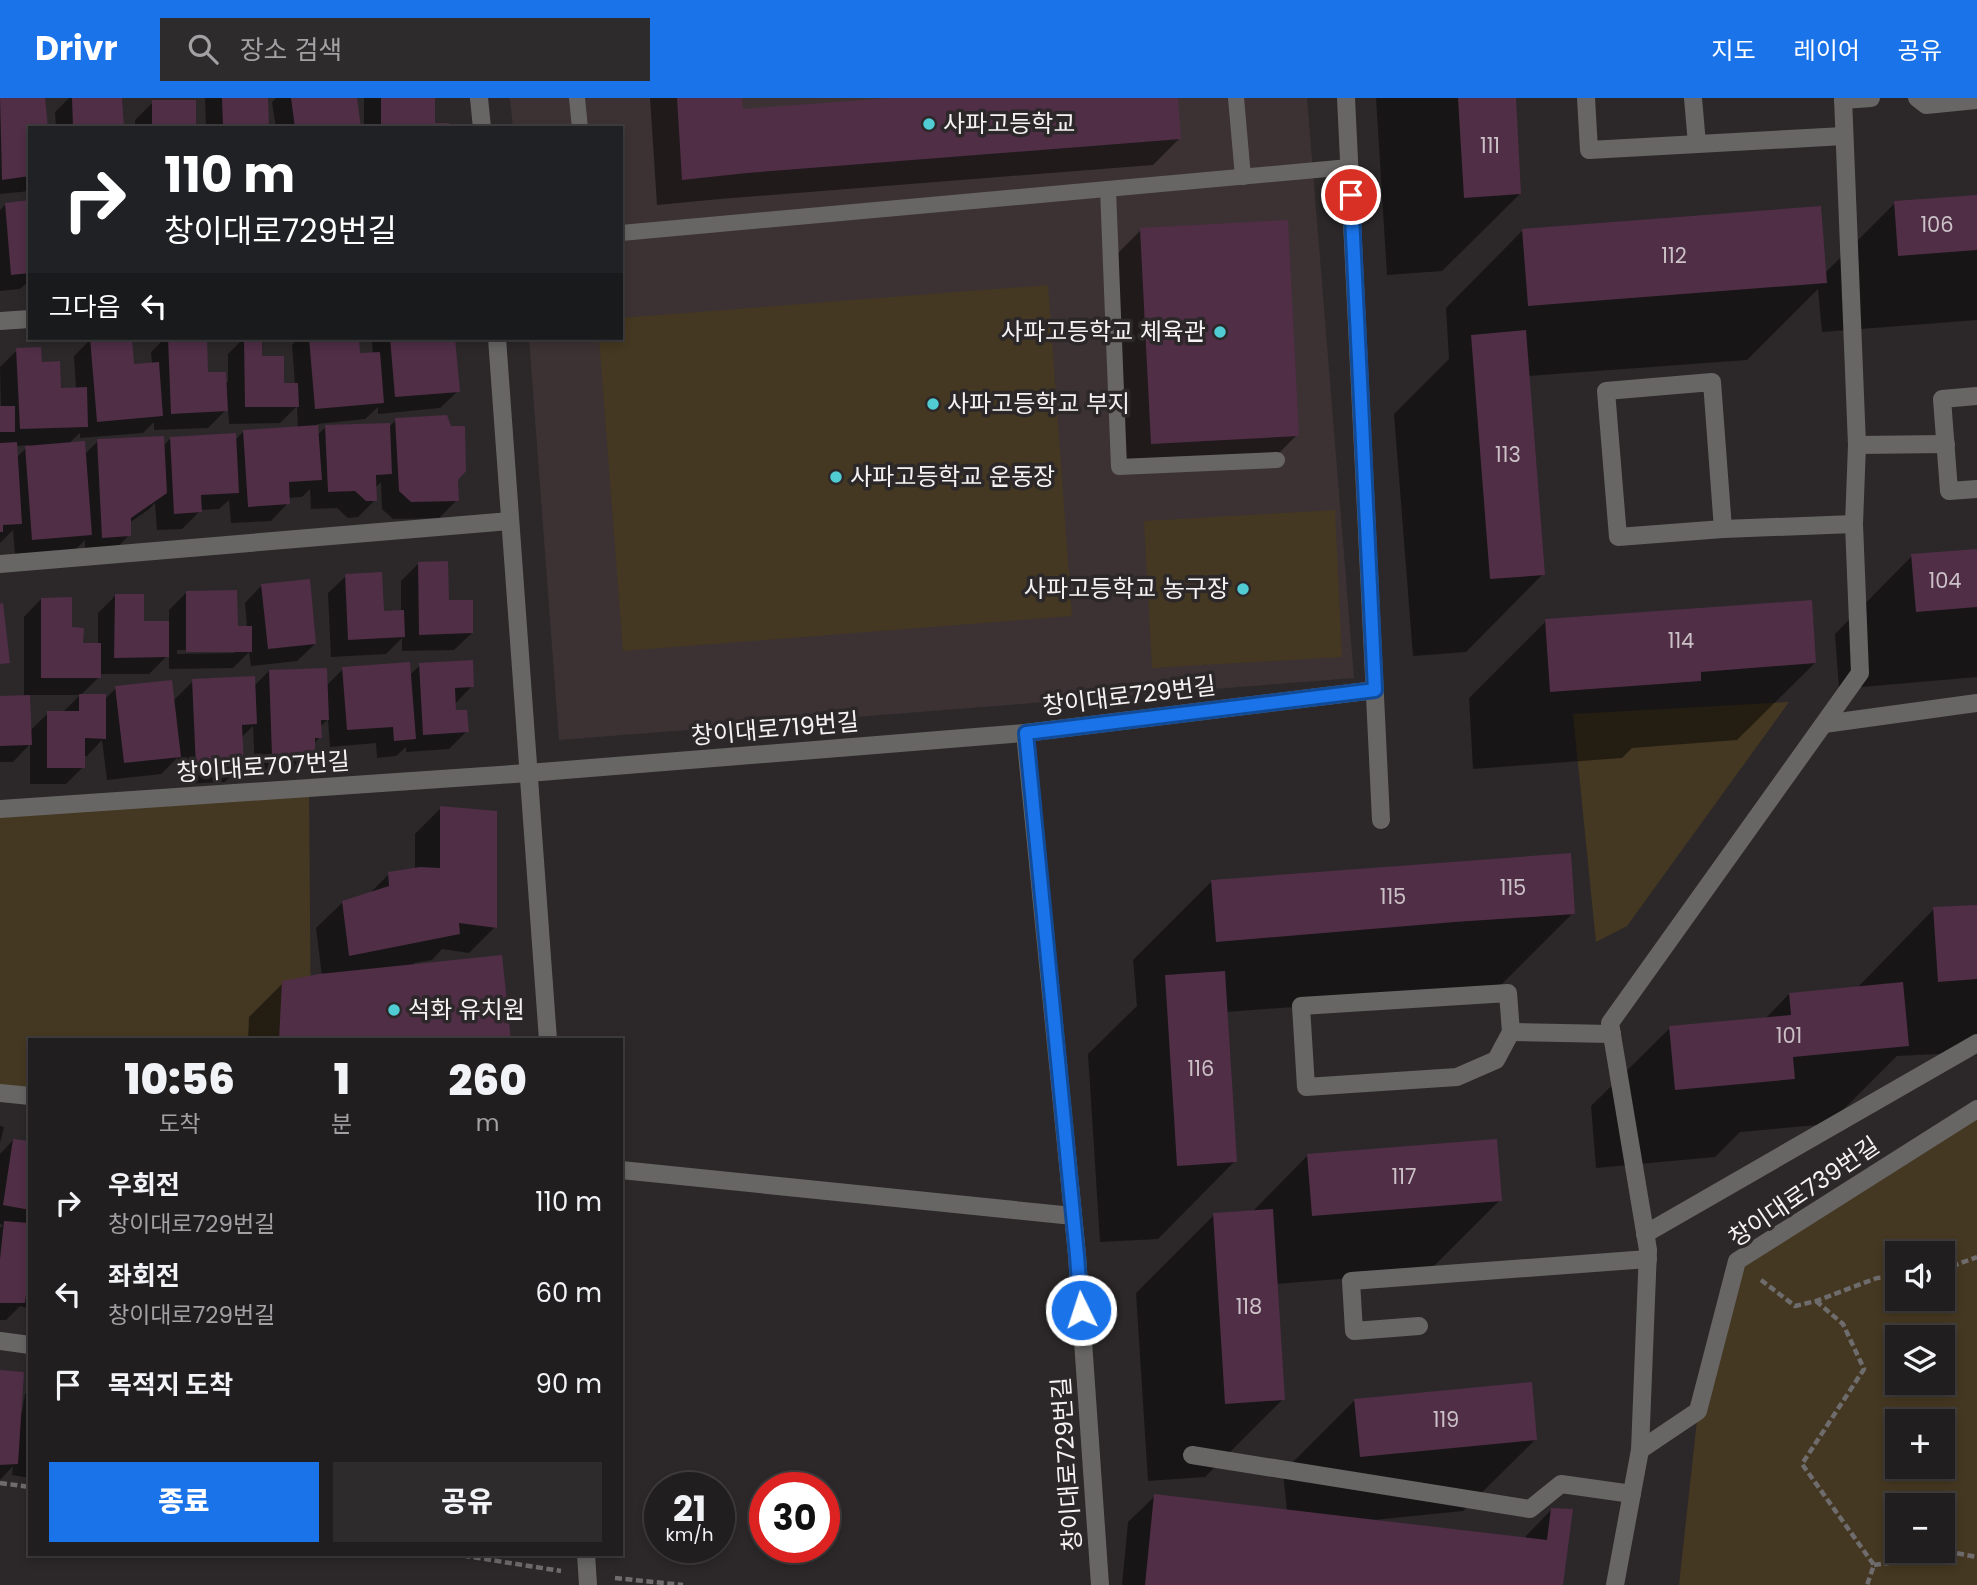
<!DOCTYPE html>
<html lang="ko">
<meta charset="utf-8">
<style>
body{margin:0;font-family:Poppins,"Noto Sans KR",sans-serif;background:#2d2b2c;color:#f1f3f6;height:100vh;display:flex;flex-direction:column;font-size:26px;white-space:nowrap}
*{box-sizing:border-box;margin:0}
p{font-size:23px;color:#a2a2a4}
.icon{flex:none;width:38px;height:38px;fill:none;stroke:currentColor;stroke-width:2;stroke-linecap:round;stroke-linejoin:round}
.map{position:relative;flex:1;overflow:hidden}
.sheet{position:absolute;left:28px;top:940px;width:595px;height:518px;display:flex;flex-direction:column;background:#211e1f;border-radius:0px;box-shadow:0 4px 10px #0003,0 0 0 2px #3e3c3d}
.sheet>*{flex:none}
.guide{position:absolute;left:28px;top:28px;width:595px;height:214px;border-radius:0px;box-shadow:0 4px 10px #0003,0 0 0 2px #3e3c3d;background:#202124;color:#fff;overflow:hidden}
.controls{position:absolute;left:1885px;top:1143px;display:grid;gap:14px}
.controls a{display:grid;place-items:center;width:70px;height:70px;border-radius:0px;background:#211e1f;box-shadow:0 4px 10px #0003,0 0 0 2px #3e3c3d;font-size:35px}
.speed{position:absolute;left:644px;top:1374px;display:flex;gap:14px;font-size:35px;font-weight:700;text-align:center}
.speed>*{display:grid;place-content:center;width:91px;height:91px;border-radius:50%;background:#211e1f;box-shadow:0 4px 10px #0003,0 0 0 2px #3e3c3d;line-height:1}
.speed small{font-size:18px;font-weight:400}
.speed .limit{border:10px solid #d22;background:#fff;color:#111}
.pin{position:absolute;display:grid;place-items:center;width:60px;height:60px;color:#fff;margin:-30px;border:4px solid #fff;border-radius:50%;box-shadow:0 2px 7px #0007}
.me{position:absolute;width:77px;margin:-38px;rotate:356deg;stroke-linejoin:round;filter:drop-shadow(0 0 5px #0008)}
.turn{display:flex;align-items:center;gap:24px;height:147px;padding:0 21px;font-size:32px}
.turn .icon{width:91px;height:91px;stroke-width:2.5}
.turn b{display:block;font-size:49px;line-height:60px}
.then{display:flex;align-items:center;height:66px;padding:0 21px;background:#0003;gap:14px;font-size:26px}
.eta{display:flex;justify-content:space-evenly;align-items:center;height:119px;text-align:center}
.eta b{font-size:42px;font-weight:800;line-height:49px}
.button{display:flex;gap:14px;margin-top:auto;padding:14px 21px}
.button a{flex:1;height:80px;border-radius:0px;background:#1a73e8;color:#fff;font-size:28px;font-weight:800;line-height:80px;text-align:center}
.button a+a{background:#2d2b2c;color:#f1f3f6}
ul{padding:0;list-style:none}
li{display:flex;align-items:center;gap:21px;height:91px;padding:0 21px}
li div{flex:1}
li b{display:block;font-size:26px}
li em{font-style:normal}
header{display:flex;align-items:center;gap:42px;box-sizing:border-box;height:98px;padding:0 35px;background:#1a73e8;color:#fff}
header strong{font-size:33px}
nav{display:flex;gap:38px;margin-inline-start:auto;font-size:24px}
.search{width:490px;height:63px;background:#2d2b2c;display:flex;align-items:center;gap:18px;box-sizing:border-box;padding:0 24px;border-radius:0px;color:#a2a2a4;font-size:26px}
.map>svg:first-child{display:block}
</style>
<header>
<strong>Drivr</strong>
<div class="search"><svg class="icon" aria-label="search" viewBox="0 0 24 24"><circle cx="10" cy="10" r="6"/><path d="M15 15l6 6"/></svg>장소 검색</div>
<nav><a>지도</a><a>레이어</a><a>공유</a></nav>
</header>
<div class="map">
<svg width="1977" height="1487" viewBox="0 0 1977 1487">
<rect width="100%" height="100%" fill="#2c2829"/>
<path fill="#3c3233" d="M 510,0 L 1307,0 L 1354,580 L 559,642 L 529,240 L 621,240 L 621,30 L 513,30 Z"/>
<g fill="#453822" fill-rule="evenodd">
<path d="M 1048,187 L 1072,518 L 623,553 L 599,240 L 621,240 L 621,220 Z"/>
<path d="M 1335,412 L 1342,559 L 1152,570 L 1144,423 Z"/>
<path d="M 1789,604 L 1627,828 L 1596,844 L 1573,616 Z"/>
<path d="M 309,690 L 311,941 L 30,942 L 30,998 L 0,995 L 0,711 Z"/>
<path d="M 1977,1011 L 1977,1487 L 1679,1487 L 1698,1313 L 1737,1163 ZM 1897,1155 L 1942,1155 L 1942,1200 L 1897,1200 ZM 1897,1239 L 1942,1239 L 1942,1284 L 1897,1284 ZM 1897,1323 L 1942,1323 L 1942,1368 L 1897,1368 ZM 1897,1407 L 1942,1407 L 1942,1452 L 1897,1452 Z"/>
</g>
<g fill="#0007" fill-rule="evenodd">
<path d="M 0,0 L 43,0 L 30,30 L 30,93 L 0,96 Z"/>
<path d="M 69,0 L 121,0 L 122,30 L 56,30 L 55,14 Z"/>
<path d="M 205,0 L 266,0 L 267,30 L 206,30 Z"/>
<path d="M 276,0 L 355,0 L 360,30 L 276,30 L 272,4 Z"/>
<path d="M 364,0 L 416,0 L 434,26 L 447,30 L 364,30 Z"/>
<path d="M 650,0 L 740,0 L 741,13 L 897,0 L 1176,0 L 1179,41 L 1153,67 L 720,101 L 657,107 Z"/>
<path d="M 1376,0 L 1514,0 L 1520,96 L 1442,173 L 1387,177 Z"/>
<path d="M 153,4 L 195,30 L 135,30 L 135,22 Z"/>
<path d="M 1977,98 L 1977,222 L 1822,234 L 1818,191 L 1747,262 L 1528,278 L 1543,476 L 1466,554 L 1413,558 L 1394,316 L 1449,261 L 1446,210 L 1523,132 L 1824,176 L 1895,105 Z"/>
<path d="M 30,104 L 30,182 L 20,191 L 0,193 L 0,112 L 6,106 Z"/>
<path d="M 1141,132 L 1297,337 L 1271,363 L 1126,371 L 1115,158 Z"/>
<path d="M 104,240 L 130,240 L 132,268 L 152,266 L 151,254 L 165,240 L 205,240 L 206,276 L 225,284 L 228,284 L 228,256 L 244,240 L 260,240 L 260,260 L 282,287 L 295,287 L 292,247 L 299,240 L 357,240 L 359,257 L 373,256 L 372,243 L 376,240 L 453,240 L 458,293 L 440,310 L 378,316 L 378,309 L 365,321 L 317,326 L 317,337 L 326,329 L 388,330 L 396,322 L 456,381 L 457,402 L 439,420 L 393,421 L 382,411 L 381,384 L 375,390 L 375,402 L 358,419 L 348,420 L 337,410 L 311,411 L 310,391 L 302,399 L 288,400 L 288,405 L 271,423 L 231,425 L 229,402 L 219,411 L 201,412 L 182,431 L 157,432 L 155,405 L 148,412 L 129,425 L 129,437 L 112,455 L 85,457 L 85,442 L 73,454 L 15,458 L 13,432 L 0,445 L 0,310 L 1,310 L 0,269 L 17,252 L 40,266 L 59,292 L 76,291 L 74,258 L 91,241 ZM 297,308 L 298,330 L 243,334 L 234,343 L 170,341 L 163,348 L 98,343 L 84,357 L 68,346 L 80,335 L 80,340 L 143,335 L 154,324 L 154,332 L 208,330 L 228,310 L 229,326 L 280,325 ZM 29,347 L 16,360 L 15,348 Z"/>
<path d="M 1977,452 L 1977,579 L 1839,591 L 1835,536 L 1912,458 Z"/>
<path d="M 418,466 L 472,535 L 454,552 L 402,553 L 402,540 L 386,556 L 331,559 L 328,495 L 346,478 L 382,514 L 401,513 L 401,483 Z"/>
<path d="M 262,487 L 315,546 L 297,563 L 251,568 L 249,554 L 233,570 L 169,571 L 169,556 L 149,576 L 99,576 L 99,579 L 81,597 L 104,602 L 116,590 L 173,603 L 193,583 L 253,589 L 269,573 L 326,588 L 343,571 L 409,578 L 420,567 L 472,588 L 454,607 L 454,614 L 467,633 L 449,651 L 406,654 L 406,649 L 396,658 L 377,660 L 376,645 L 330,649 L 328,621 L 320,629 L 320,639 L 313,646 L 314,655 L 296,673 L 255,674 L 253,628 L 241,640 L 242,667 L 225,684 L 180,686 L 178,659 L 161,676 L 107,682 L 102,642 L 87,658 L 83,658 L 83,669 L 66,686 L 30,686 L 30,646 L 13,664 L 0,664 L 0,600 L 24,599 L 24,519 L 41,501 L 70,531 L 82,547 L 98,547 L 98,515 L 115,498 L 142,525 L 169,525 L 169,512 L 186,495 L 236,530 L 247,530 L 245,505 ZM 177,552 L 235,552 L 235,555 L 177,556 ZM 29,597 L 80,597 L 62,615 L 48,615 L 30,633 Z"/>
<path d="M 1546,523 L 1815,565 L 1737,642 L 1632,650 L 1622,660 L 1473,671 L 1469,600 Z"/>
<path d="M 441,710 L 495,829 L 469,855 L 442,851 L 432,862 L 414,865 L 415,868 L 510,942 L 248,942 L 249,919 L 283,885 L 322,878 L 316,830 L 343,804 L 369,796 L 389,776 L 415,772 L 415,736 Z"/>
<path d="M 1212,783 L 1573,815 L 1494,894 L 1226,914 L 1235,1063 L 1158,1141 L 1100,1144 L 1088,956 L 1137,908 L 1133,862 Z"/>
<path d="M 1977,808 L 1977,954 L 1897,958 L 1829,1026 L 1740,1034 L 1715,1059 L 1596,1070 L 1591,1008 L 1670,930 L 1765,921 L 1789,896 L 1857,890 L 1934,811 Z"/>
<path d="M 0,1028 L 4,1029 L 0,1045 Z"/>
<path d="M 13,1042 L 30,1045 L 30,1211 L 20,1208 L 6,1222 L 0,1222 L 0,1130 L 3,1127 L 0,1126 L 0,1056 Z"/>
<path d="M 1307,1058 L 1500,1102 L 1428,1174 L 1276,1186 L 1283,1301 L 1205,1379 L 1148,1383 L 1136,1195 L 1214,1117 L 1251,1115 Z"/>
<path d="M 0,1274 L 19,1314 L 22,1314 L 25,1296 L 30,1291 L 30,1380 L 12,1377 L 13,1368 L 0,1382 Z"/>
<path d="M 1355,1302 L 1535,1342 L 1463,1413 L 1374,1422 L 1525,1441 L 1526,1438 L 1552,1411 L 1561,1487 L 1122,1487 L 1128,1424 L 1155,1398 L 1287,1413 L 1283,1374 Z"/>
</g>
<g fill="#4f2e46">
<path d="M 0,0 L 45,0 L 48,30 L 30,30 L 30,78 L 2,82 Z"/>
<path d="M 72,0 L 122,0 L 124,30 L 73,30 Z"/>
<path d="M 222,0 L 268,0 L 269,30 L 223,30 Z"/>
<path d="M 291,0 L 357,0 L 361,30 L 295,30 Z"/>
<path d="M 381,0 L 435,0 L 435,25 L 449,25 L 449,30 L 381,30 Z"/>
<path d="M 677,0 L 742,0 L 743,11 L 889,0 L 1178,0 L 1181,41 L 747,75 L 682,82 Z"/>
<path d="M 1458,0 L 1516,0 L 1521,96 L 1464,100 Z"/>
<rect x="152" y="2" width="44" height="28"/>
<path d="M 1977,97 L 1977,152 L 1898,158 L 1894,103 Z"/>
<path d="M 30,102 L 30,175 L 11,177 L 5,105 Z"/>
<path d="M 1821,108 L 1827,185 L 1528,208 L 1522,131 Z"/>
<path d="M 1288,122 L 1299,338 L 1151,346 L 1140,130 Z"/>
<path d="M 1526,232 L 1545,477 L 1490,481 L 1471,237 Z"/>
<path d="M 90,240 L 132,240 L 134,266 L 159,264 L 163,318 L 97,324 Z"/>
<path d="M 168,240 L 207,240 L 208,274 L 226,274 L 228,313 L 171,316 Z"/>
<path d="M 244,240 L 262,240 L 262,258 L 284,258 L 284,285 L 298,285 L 299,309 L 245,309 Z"/>
<path d="M 309,240 L 359,240 L 360,255 L 380,254 L 384,305 L 315,311 Z"/>
<path d="M 390,240 L 455,240 L 460,294 L 395,299 Z"/>
<path d="M 41,249 L 42,264 L 60,263 L 61,290 L 87,289 L 88,329 L 20,331 L 16,250 Z"/>
<rect x="0" y="308" width="15" height="26"/>
<path d="M 447,317 L 451,328 L 465,328 L 466,373 L 458,382 L 459,403 L 411,404 L 399,393 L 395,320 Z"/>
<path d="M 390,325 L 392,376 L 376,377 L 377,403 L 366,403 L 355,393 L 328,394 L 325,327 Z"/>
<path d="M 318,327 L 322,382 L 289,384 L 290,406 L 248,409 L 243,332 Z"/>
<path d="M 236,335 L 239,395 L 201,397 L 202,414 L 174,416 L 170,339 Z"/>
<path d="M 164,338 L 167,395 L 131,420 L 131,438 L 102,440 L 97,341 Z"/>
<path d="M 85,343 L 92,437 L 32,442 L 25,348 Z"/>
<path d="M 17,344 L 22,426 L 3,427 L 3,434 L 0,434 L 0,345 Z"/>
<path d="M 1977,451 L 1977,509 L 1916,514 L 1911,456 Z"/>
<path d="M 448,463 L 449,502 L 473,502 L 473,535 L 419,537 L 418,464 Z"/>
<path d="M 382,474 L 384,513 L 404,512 L 405,539 L 348,542 L 345,476 Z"/>
<path d="M 310,481 L 316,546 L 268,551 L 261,486 Z"/>
<path d="M 237,492 L 238,528 L 252,528 L 252,554 L 186,554 L 186,493 Z"/>
<path d="M 115,496 L 144,496 L 144,523 L 169,523 L 169,559 L 114,560 Z"/>
<path d="M 72,499 L 72,529 L 84,530 L 83,545 L 101,545 L 101,580 L 41,580 L 41,500 Z"/>
<path d="M 1812,502 L 1816,565 L 1701,574 L 1701,583 L 1550,594 L 1545,521 Z"/>
<path d="M 3,505 L 10,565 L 0,566 L 0,506 Z"/>
<path d="M 473,562 L 474,589 L 455,590 L 456,612 L 467,612 L 469,634 L 423,637 L 419,565 Z"/>
<path d="M 410,564 L 416,641 L 394,643 L 393,629 L 347,632 L 342,569 Z"/>
<path d="M 327,570 L 329,622 L 321,622 L 322,640 L 315,640 L 315,656 L 272,658 L 269,572 Z"/>
<path d="M 255,578 L 257,626 L 242,627 L 244,668 L 196,670 L 192,581 Z"/>
<path d="M 172,582 L 181,659 L 124,665 L 115,588 Z"/>
<path d="M 79,596 L 106,596 L 106,641 L 85,640 L 85,670 L 47,670 L 47,613 L 79,613 Z"/>
<path d="M 30,597 L 32,647 L 0,648 L 0,598 Z"/>
<path d="M 440,708 L 497,713 L 497,830 L 459,825 L 460,836 L 349,858 L 342,803 L 389,788 L 388,774 L 420,769 L 440,770 Z"/>
<path d="M 1571,755 L 1575,816 L 1455,824 L 1216,844 L 1211,782 Z"/>
<path d="M 1977,807 L 1977,881 L 1938,884 L 1933,809 Z"/>
<path d="M 502,857 L 511,942 L 279,942 L 282,883 L 319,876 Z"/>
<path d="M 1225,873 L 1237,1064 L 1177,1068 L 1165,877 Z"/>
<path d="M 1903,884 L 1909,948 L 1793,959 L 1795,981 L 1675,992 L 1669,928 L 1791,917 L 1789,895 Z"/>
<path d="M 13,1041 L 30,1043 L 30,1112 L 3,1107 Z"/>
<path d="M 1497,1041 L 1502,1103 L 1312,1118 L 1307,1056 Z"/>
<path d="M 1273,1111 L 1285,1302 L 1225,1306 L 1213,1115 Z"/>
<path d="M 4,1123 L 30,1125 L 30,1189 L 27,1188 L 25,1205 L 0,1205 L 0,1161 Z"/>
<path d="M 0,1272 L 24,1274 L 18,1366 L 0,1367 Z"/>
<path d="M 1532,1284 L 1537,1342 L 1360,1359 L 1354,1301 Z"/>
<path d="M 1154,1396 L 1547,1442 L 1551,1410 L 1573,1411 L 1563,1487 L 1145,1487 Z"/>
</g>
<g fill="none" stroke-linecap="round" stroke-linejoin="round">
<g stroke="#6f6c6d" stroke-width="4.5" stroke-dasharray="7 3.5" stroke-linecap="butt">
<path d="M 1942,1172 L 1977,1159"/>
<path d="M 1761,1182 L 1795,1208 L 1816,1203 L 1877,1180 L 1897,1179"/>
<path d="M 1816,1203 L 1843,1226 L 1864,1271 L 1802,1366 L 1874,1467 L 1867,1487"/>
<path d="M 0,1385 L 30,1389"/>
<path d="M 453,1456 L 561,1473"/>
<path d="M 1874,1467 L 1956,1455 L 1977,1459"/>
<path d="M 615,1480 L 683,1487"/>
</g>
<g stroke="#676665" stroke-width="16">
<path d="M 577,0 L 580,30"/>
<path d="M 1236,0 L 1243,79"/>
<path d="M 1108,91 L 1119,369 L 1277,362"/>
<path d="M 621,135 L 1349,69"/>
</g>
<g stroke="#676665" stroke-width="18">
<path d="M 479,0 L 482,30"/>
<path d="M 1346,0 L 1381,722"/>
<path d="M 1586,0 L 1589,52 L 1844,38"/>
<path d="M 1693,0 L 1697,46"/>
<path d="M 1917,0 L 1926,7 L 1977,2"/>
<path d="M 1843,2 L 1871,0"/>
<path d="M 0,223 L 30,221"/>
<path d="M 497,240 L 548,942"/>
<path d="M 1712,284 L 1723,431 L 1618,439 L 1606,293 Z"/>
<path d="M 1977,298 L 1942,301 L 1949,393 L 1977,391"/>
<path d="M 1857,347 L 1946,346"/>
<path d="M 1723,431 L 1854,426"/>
<path d="M 0,466 L 510,423"/>
<path d="M 1824,626 L 1977,605"/>
<path d="M 1025,635 L 1077,1157 L 1100,1487"/>
<path d="M 0,711 L 528,675 L 1025,635 L 1375,592"/>
<path d="M 1508,895 L 1511,934 L 1496,962 L 1457,979 L 1306,989 L 1301,908 Z"/>
<path d="M 1511,934 L 1612,936"/>
<path d="M 0,995 L 30,998"/>
<path d="M 621,1072 L 1073,1118"/>
<path d="M 1645,1136 L 1977,945"/>
<path d="M 1419,1228 L 1354,1233 L 1351,1183 L 1648,1161"/>
<path d="M 0,1243 L 30,1247"/>
<path d="M 1640,1352 L 1698,1313 L 1737,1163 L 1977,1011"/>
<path d="M 1192,1357 L 1530,1411 L 1561,1386 L 1632,1396"/>
<path d="M 586,1456 L 588,1487"/>
<path d="M 1615,1487 L 1640,1352 L 1648,1152 L 1610,925 L 1860,575 L 1854,426 L 1857,347 L 1843,0"/>
</g>
</g>
<g fill="none" stroke-linecap="round" stroke-linejoin="round">
<g stroke="#114b97" stroke-width="18">
<path id="route" d="M 1081,1212 L 1077,1157 L 1026,635 L 1375,592 L 1351,97"/>
</g>
<use href="#route" stroke="#1a73e8" stroke-width="12"/>
</g>
<g fill="#51ccd3" stroke="#2c2829" stroke-width="2.5">
<circle cx="929" cy="26" r="7"/>
<circle cx="1220" cy="234" r="7"/>
<circle cx="933" cy="306" r="7"/>
<circle cx="836" cy="379" r="7"/>
<circle cx="1243" cy="491" r="7"/>
<circle cx="394" cy="912" r="7"/>
</g>
<g text-anchor="middle" stroke-width="7" stroke-linejoin="round" paint-order="stroke">
<g font-size="21" fill="#cbc1c7">
<text x="1490" y="55">111</text>
<text x="1937" y="134">106</text>
<text x="1674" y="165">112</text>
<text x="1508" y="364">113</text>
<text x="1945" y="490">104</text>
<text x="1681" y="550">114</text>
<text x="1513" y="797">115</text>
<text x="1393" y="806">115</text>
<text x="1789" y="945">101</text>
<text x="1201" y="978">116</text>
<text x="1404" y="1086">117</text>
<text x="1249" y="1216">118</text>
<text x="1446" y="1329">119</text>
</g>
<g font-size="24" fill="#f4f2f2" stroke="#2c2829" text-anchor="start">
<text x="943" y="34">사파고등학교</text>
<text x="1206" y="242" text-anchor="end">사파고등학교 체육관</text>
<text x="947" y="314">사파고등학교 부지</text>
<text x="850" y="387">사파고등학교 운동장</text>
<text x="1229" y="499" text-anchor="end">사파고등학교 농구장</text>
<text x="408" y="920">석화 유치원</text>
</g>
<g font-size="24" fill="#f4f2f2" stroke="#2c2829">
<text transform="translate(1129 598) rotate(-7)" y="8">창이대로729번길</text>
<text transform="translate(775 631) rotate(-5)" y="8">창이대로719번길</text>
<text transform="translate(263 669) rotate(-4)" y="8">창이대로707번길</text>
<text transform="translate(1804 1094) rotate(-34)" y="8">창이대로739번길</text>
<text transform="translate(1067 1366) rotate(-94)" y="8">창이대로729번길</text>
</g>
</g>
</svg>
<div class="controls">
<a><svg class="icon" aria-label="sound" viewBox="0 0 24 24"><path d="M4 9h4l5-4v14l-5-4H4zM17 9q2 3 0 6"/></svg></a>
<a><svg class="icon" aria-label="layers" viewBox="0 0 24 24"><path d="M12 4l9 5-9 5-9-5zM3 14l9 5 9-5"/></svg></a>
<a>+</a>
<a>−</a>
</div>
<div class="speed"><div>21<small>km/h</small></div><div class="limit">30</div></div>
<div class="pin" style="left:1351px;top:97px;background:#d93025"><svg class="icon" aria-label="arrive" viewBox="0 0 24 24"><path d="M6 21V4h12l-3 4 3 4H6"/></svg></div>
<svg class="me" style="left:1081px;top:1212px" viewBox="-20 -20 40 40"><circle r="17" fill="#1a73e8" stroke="#fff" stroke-width="3"/><path d="M0-11L8 9 0 5-8 9z" fill="#fff"/></svg>
<div class="guide">
<div class="turn"><svg class="icon" aria-label="right" viewBox="0 0 24 24"><path d="M7 20v-9h11M14 6l5 5-5 5"/></svg><div><b>110 m</b>창이대로729번길</div></div>
<div class="then">그다음<svg class="icon" aria-label="left" viewBox="0 0 24 24"><path d="M17 20v-9H6M10 6l-5 5 5 5"/></svg></div>
</div>
<section class="sheet">
<div class="eta">
<div><b>10:56</b><p>도착</p></div>
<div><b>1</b><p>분</p></div>
<div><b>260</b><p>m</p></div>
</div>
<ul>
<li><svg class="icon" aria-label="right" viewBox="0 0 24 24"><path d="M7 20v-9h11M14 6l5 5-5 5"/></svg><div><b>우회전</b><p>창이대로729번길</p></div><em>110 m</em></li>
<li><svg class="icon" aria-label="left" viewBox="0 0 24 24"><path d="M17 20v-9H6M10 6l-5 5 5 5"/></svg><div><b>좌회전</b><p>창이대로729번길</p></div><em>60 m</em></li>
<li><svg class="icon" aria-label="arrive" viewBox="0 0 24 24"><path d="M6 21V4h12l-3 4 3 4H6"/></svg><div><b>목적지 도착</b></div><em>90 m</em></li>
</ul>
<div class="button"><a>종료</a><a>공유</a></div>
</section>
</div>
